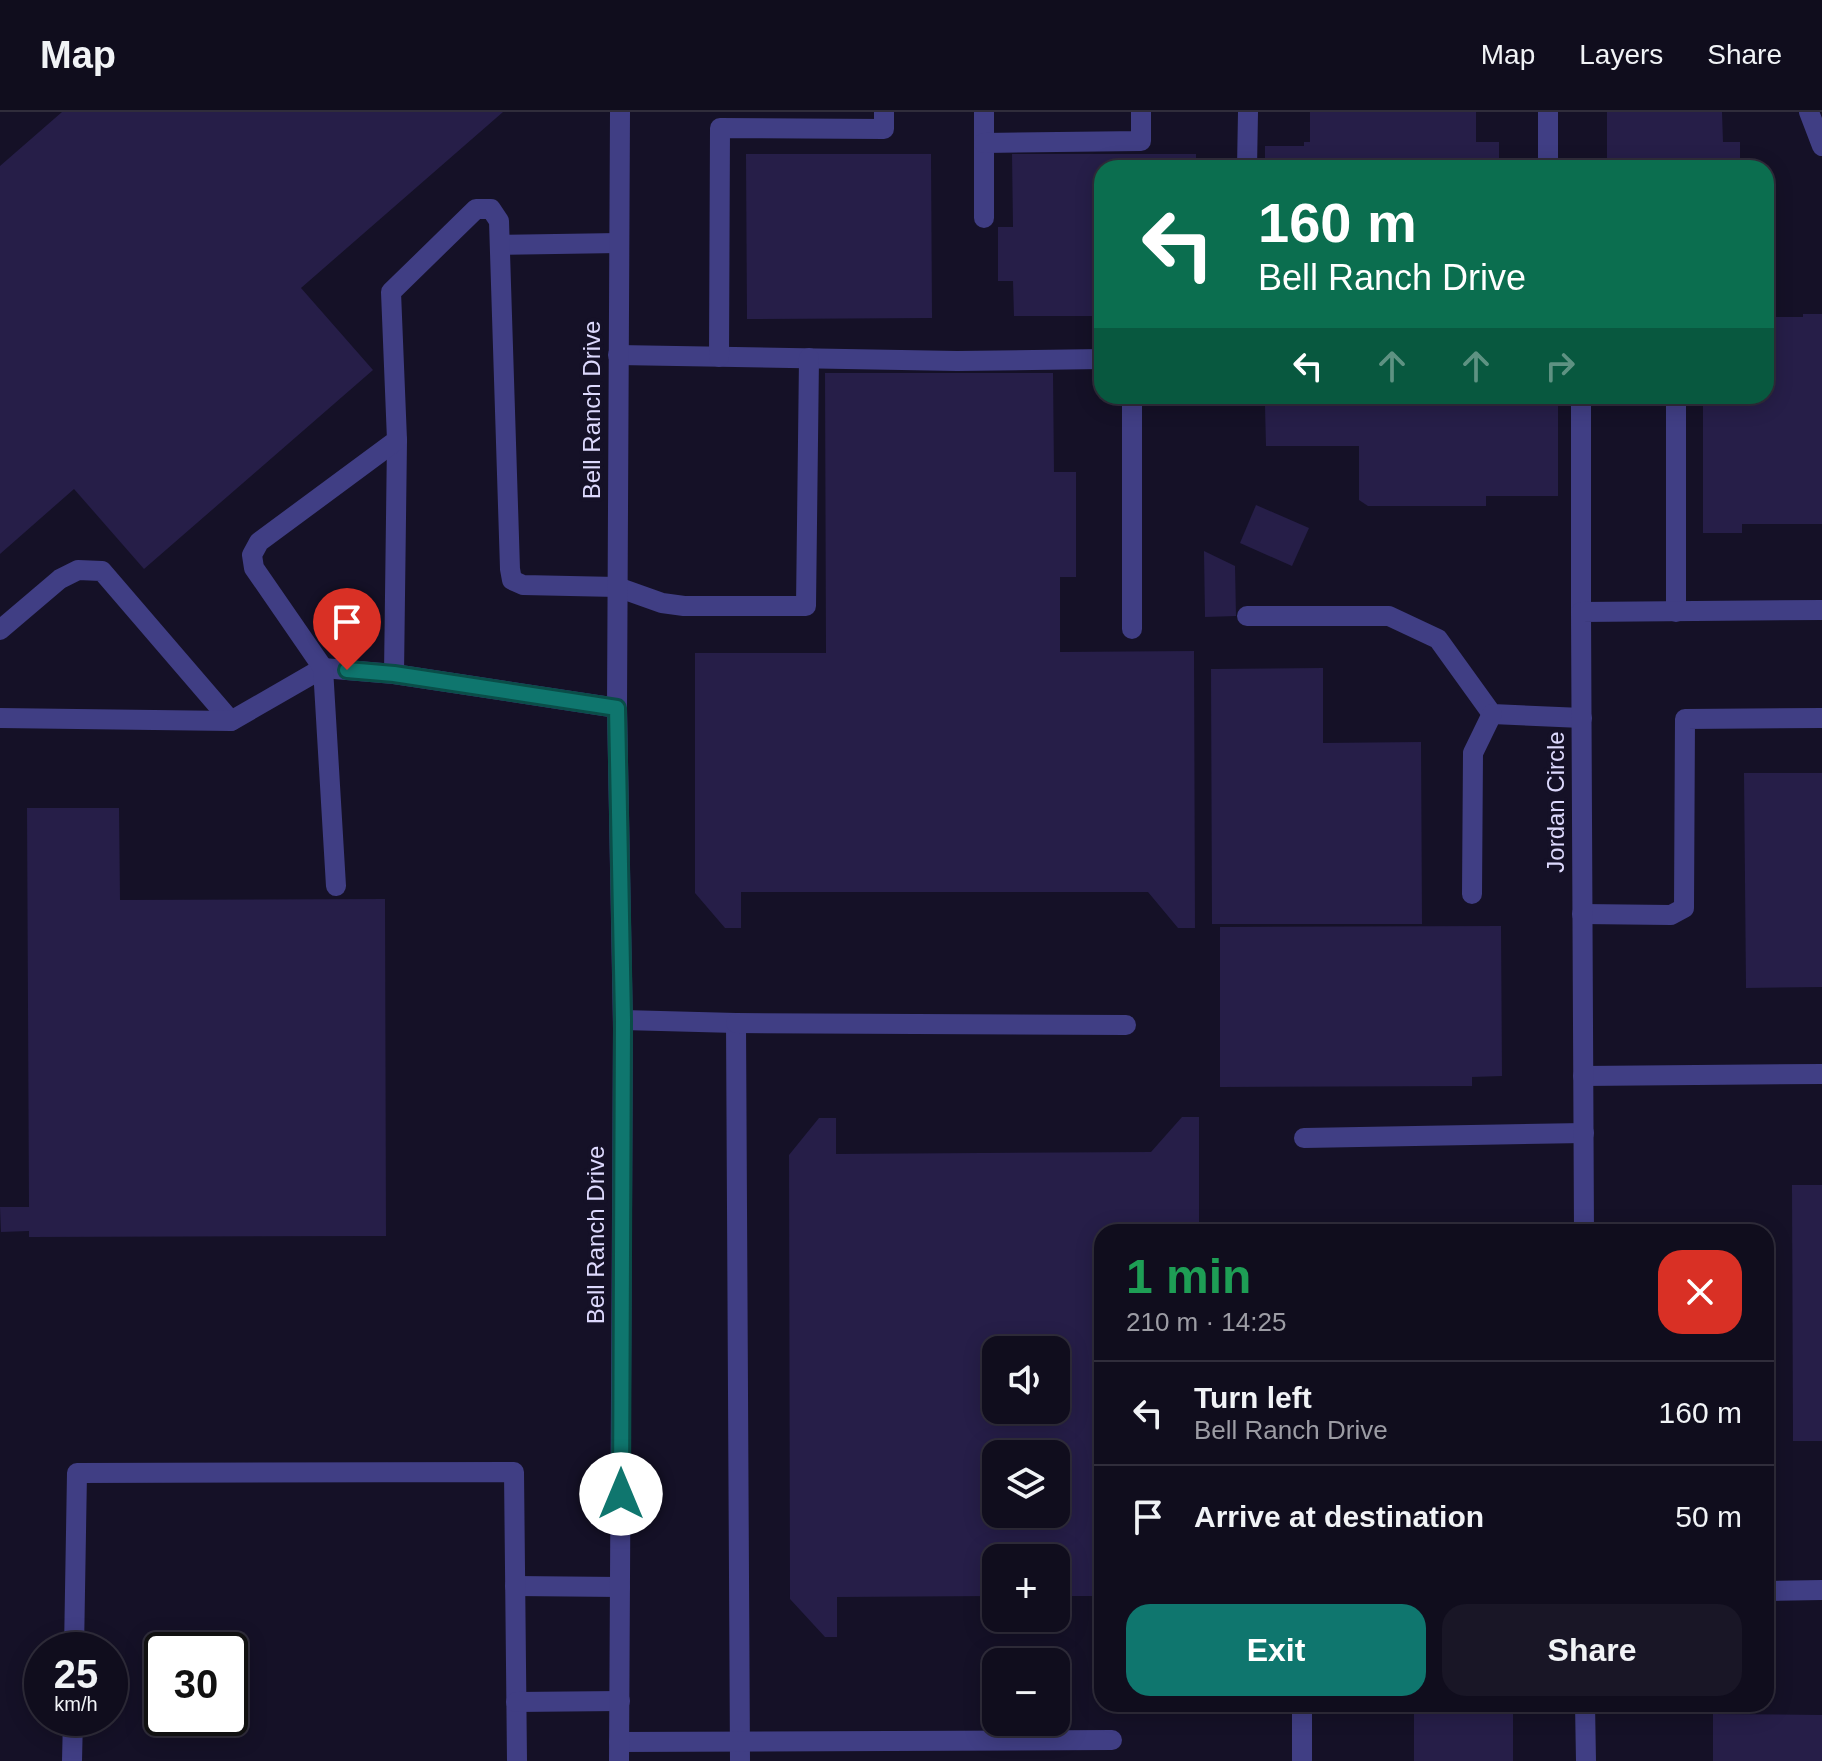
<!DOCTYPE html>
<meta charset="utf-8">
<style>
body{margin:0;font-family:Arial,sans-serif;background:#191626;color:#f1f3f6;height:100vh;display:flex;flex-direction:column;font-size:30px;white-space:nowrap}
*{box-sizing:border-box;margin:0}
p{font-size:26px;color:#9c9ca4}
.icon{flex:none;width:44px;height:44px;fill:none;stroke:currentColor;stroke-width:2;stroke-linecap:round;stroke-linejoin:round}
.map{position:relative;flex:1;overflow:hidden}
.panel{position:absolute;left:1094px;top:1112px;width:680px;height:488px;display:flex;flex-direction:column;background:#100d1d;border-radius:24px;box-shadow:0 4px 20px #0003,0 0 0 2px #302d3b}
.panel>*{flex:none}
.banner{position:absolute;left:1094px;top:48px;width:680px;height:244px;border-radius:24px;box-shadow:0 4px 20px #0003,0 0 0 2px #302d3b;background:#0b6e4f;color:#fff;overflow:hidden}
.buttons{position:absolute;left:982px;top:1224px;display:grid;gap:16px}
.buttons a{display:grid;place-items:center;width:88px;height:88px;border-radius:16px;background:#100d1d;box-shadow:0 4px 20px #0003,0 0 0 2px #302d3b;font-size:40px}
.speed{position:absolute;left:24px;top:1520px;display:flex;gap:16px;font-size:40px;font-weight:700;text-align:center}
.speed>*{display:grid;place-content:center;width:104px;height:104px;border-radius:50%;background:#100d1d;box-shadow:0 4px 20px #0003,0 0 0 2px #302d3b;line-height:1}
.speed small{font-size:20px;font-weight:400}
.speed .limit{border:4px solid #111;border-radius:12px;background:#fff;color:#111}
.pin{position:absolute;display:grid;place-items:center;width:68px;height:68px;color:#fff;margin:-82px -34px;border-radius:50% 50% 50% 0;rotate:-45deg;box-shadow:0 0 8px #0007}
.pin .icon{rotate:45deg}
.me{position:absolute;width:88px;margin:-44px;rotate:0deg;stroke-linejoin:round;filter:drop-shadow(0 0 6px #0008)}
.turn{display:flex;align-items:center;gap:28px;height:168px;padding:0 32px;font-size:36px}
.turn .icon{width:104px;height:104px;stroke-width:2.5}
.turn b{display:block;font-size:56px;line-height:68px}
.lanes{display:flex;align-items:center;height:76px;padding:0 32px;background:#0003;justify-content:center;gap:40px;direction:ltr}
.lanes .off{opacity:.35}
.round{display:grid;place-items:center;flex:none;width:84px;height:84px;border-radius:24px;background:#191626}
.summary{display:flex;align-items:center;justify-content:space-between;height:136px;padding:0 32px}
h1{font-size:48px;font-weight:700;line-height:60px;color:#1e9e55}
.cta{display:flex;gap:16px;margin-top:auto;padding:16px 32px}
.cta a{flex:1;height:92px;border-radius:24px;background:#0f766e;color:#fff;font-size:32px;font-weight:700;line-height:92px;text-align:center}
.cta a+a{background:#191626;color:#f1f3f6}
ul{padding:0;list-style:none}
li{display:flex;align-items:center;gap:24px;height:104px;padding:0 32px;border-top:2px solid #302d3b}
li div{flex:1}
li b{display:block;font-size:30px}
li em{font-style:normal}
header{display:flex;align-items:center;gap:48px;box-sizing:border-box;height:112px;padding:0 40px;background:#100d1d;border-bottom:2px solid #302d3b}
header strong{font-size:38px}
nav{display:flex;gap:44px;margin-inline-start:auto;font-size:28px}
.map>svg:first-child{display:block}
</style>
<header>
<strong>Map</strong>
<nav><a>Map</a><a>Layers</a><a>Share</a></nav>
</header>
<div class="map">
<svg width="1822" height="1649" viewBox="0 0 1822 1649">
<rect width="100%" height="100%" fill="#151127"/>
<g fill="#261e48" fill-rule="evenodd">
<path d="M 62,0 L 503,0 L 301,176 L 373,258 L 144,457 L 74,377 L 0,442 L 0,54 Z"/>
<path d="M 1310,0 L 1476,0 L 1476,30 L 1499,30 L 1499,56 L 1265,56 L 1265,34 L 1304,34 L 1304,30 L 1310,30 Z"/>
<path d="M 1607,0 L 1722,0 L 1723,30 L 1740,30 L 1740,56 L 1607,56 Z"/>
<path d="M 746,42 L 931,42 L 932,206 L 747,207 Z"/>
<path d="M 1012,42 L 1196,42 L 1196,56 L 1102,56 L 1102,204 L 1014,204 L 1013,169 L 998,169 L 998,115 L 1013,115 Z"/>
<path d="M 1803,202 L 1822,202 L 1822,412 L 1742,412 L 1742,421 L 1703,421 L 1703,284 L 1766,284 L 1766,205 L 1803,205 Z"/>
<path d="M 825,261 L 1053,261 L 1054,360 L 1076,360 L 1076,465 L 1060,465 L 1060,540 L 1194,539 L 1195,816 L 1178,816 L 1148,780 L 741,780 L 741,816 L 725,816 L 695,781 L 695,541 L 826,541 Z"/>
<path d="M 1287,284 L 1558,284 L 1558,384 L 1486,384 L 1486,394 L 1368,394 L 1359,388 L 1359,334 L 1266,334 L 1265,294 L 1287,294 Z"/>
<path d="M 1256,393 L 1309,416 L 1292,454 L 1240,431 Z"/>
<path d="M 1204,439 L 1235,454 L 1236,504 L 1205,505 Z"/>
<path d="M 1323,556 L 1323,631 L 1421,630 L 1422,812 L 1212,812 L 1211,557 Z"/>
<path d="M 1744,661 L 1822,661 L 1822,875 L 1746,876 Z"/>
<path d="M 27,696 L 119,696 L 120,788 L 385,787 L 386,1124 L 29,1125 L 29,1119 L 1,1120 L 0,1095 L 29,1095 Z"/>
<path d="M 1501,814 L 1502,964 L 1472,965 L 1472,974 L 1220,975 L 1220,815 Z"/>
<path d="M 1182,1005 L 1199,1005 L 1199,1120 L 1102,1120 L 1102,1484 L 1056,1484 L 1056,1446 L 996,1446 L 996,1484 L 837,1485 L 837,1525 L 825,1525 L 790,1487 L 789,1043 L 819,1006 L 836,1006 L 836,1042 L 1151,1040 ZM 996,1238 L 1056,1238 L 1056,1298 L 996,1298 ZM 996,1342 L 1056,1342 L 1056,1402 L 996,1402 Z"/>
<path d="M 1792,1073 L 1822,1073 L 1822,1329 L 1793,1329 Z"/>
<rect x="1414" y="1592" width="99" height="57"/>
<path d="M 1713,1602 L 1822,1603 L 1822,1649 L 1713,1649 Z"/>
</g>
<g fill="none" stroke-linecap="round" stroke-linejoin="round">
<g stroke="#403e84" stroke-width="20">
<path d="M 984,0 L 984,106"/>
<path d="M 1548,0 L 1548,56"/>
<path d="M 1809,0 L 1822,34"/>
<path d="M 984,31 L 1141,29 L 1141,0"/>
<path d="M 1247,56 L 1248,0"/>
<path d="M 500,133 L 619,131"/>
<path d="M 618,243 L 957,249 L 1102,247"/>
<path d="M 719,245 L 720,16 L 884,17 L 884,0"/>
<path d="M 1132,284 L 1132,517"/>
<path d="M 1581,284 L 1581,500"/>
<path d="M 1676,284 L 1676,500"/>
<path d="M 1247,504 L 1389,504 L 1438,527 L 1492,602 L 1582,606"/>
<path d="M 0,518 L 60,467 L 78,458 L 102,459 L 231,609"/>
<path d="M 323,556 L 394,562 L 617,596"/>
<path d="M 394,562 L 397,328"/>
<path d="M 0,606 L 231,609 L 323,556"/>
<path d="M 336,774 L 323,556 L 254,456 L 252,443 L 259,430 L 397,328 L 391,180 L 476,97 L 491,97 L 499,109 L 510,457 L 512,468 L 523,473 L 617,475 L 662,491 L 684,494 L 806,494 L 809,246"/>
<path d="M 1472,782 L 1473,641 L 1492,602"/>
<path d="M 1582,802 L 1671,803 L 1684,796 L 1685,607 L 1822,606"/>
<path d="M 623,908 L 736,911 L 740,1649"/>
<path d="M 736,911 L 1126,913"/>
<path d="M 1583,964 L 1822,962"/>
<path d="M 1304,1026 L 1584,1021"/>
<path d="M 1584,1120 L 1581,500 L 1822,498"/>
<path d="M 515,1474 L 620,1475"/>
<path d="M 1766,1479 L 1822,1478"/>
<path d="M 74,1538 L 77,1361 L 514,1360 L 517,1649"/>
<path d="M 516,1590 L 620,1589"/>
<path d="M 1302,1592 L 1302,1649"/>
<path d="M 1585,1592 L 1586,1649"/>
<path d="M 619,1630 L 1112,1628"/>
<path d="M 72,1649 L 73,1606"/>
<path d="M 619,1649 L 623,917 L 617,596 L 620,0"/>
</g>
</g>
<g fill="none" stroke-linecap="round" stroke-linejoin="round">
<g stroke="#0a4d48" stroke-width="20">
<path id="route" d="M 347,558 L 394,562 L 617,596 L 623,908 L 621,1382"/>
</g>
<use href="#route" stroke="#0f766e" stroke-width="14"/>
</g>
<g text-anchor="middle" stroke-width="8" stroke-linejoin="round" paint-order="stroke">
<g font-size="24" fill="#ddd9fd" stroke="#151127">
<text transform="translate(592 298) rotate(-90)" y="8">Bell Ranch Drive</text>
<text transform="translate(1556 690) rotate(-90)" y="8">Jordan Circle</text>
<text transform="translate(596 1123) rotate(-90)" y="8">Bell Ranch Drive</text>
</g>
</g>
</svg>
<div class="buttons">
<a><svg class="icon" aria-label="sound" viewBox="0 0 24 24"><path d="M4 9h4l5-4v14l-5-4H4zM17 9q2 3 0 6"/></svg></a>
<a><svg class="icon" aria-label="layers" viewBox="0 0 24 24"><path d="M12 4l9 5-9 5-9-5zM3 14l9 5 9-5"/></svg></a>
<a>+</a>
<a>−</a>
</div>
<div class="speed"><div>25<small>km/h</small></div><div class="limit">30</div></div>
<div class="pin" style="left:347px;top:558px;background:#d93025"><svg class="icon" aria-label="arrive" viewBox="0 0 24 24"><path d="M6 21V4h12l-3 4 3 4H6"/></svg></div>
<svg class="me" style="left:621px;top:1382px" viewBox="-20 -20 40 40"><circle r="19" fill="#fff"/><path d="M0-13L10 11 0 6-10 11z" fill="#0f766e"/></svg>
<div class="banner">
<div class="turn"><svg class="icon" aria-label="left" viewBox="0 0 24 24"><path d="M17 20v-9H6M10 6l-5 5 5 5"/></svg><div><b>160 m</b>Bell Ranch Drive</div></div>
<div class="lanes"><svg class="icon" aria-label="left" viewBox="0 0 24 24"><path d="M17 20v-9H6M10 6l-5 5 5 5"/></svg><svg class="icon off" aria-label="ahead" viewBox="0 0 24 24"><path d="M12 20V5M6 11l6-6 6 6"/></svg><svg class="icon off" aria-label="ahead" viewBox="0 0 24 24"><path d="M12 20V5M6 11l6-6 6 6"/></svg><svg class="icon off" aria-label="right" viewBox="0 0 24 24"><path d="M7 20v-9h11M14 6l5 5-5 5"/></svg></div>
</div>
<section class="panel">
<div class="summary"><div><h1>1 min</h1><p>210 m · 14:25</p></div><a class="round" style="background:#d93025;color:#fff"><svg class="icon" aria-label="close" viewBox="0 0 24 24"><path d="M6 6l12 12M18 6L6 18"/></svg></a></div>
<ul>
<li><svg class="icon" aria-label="left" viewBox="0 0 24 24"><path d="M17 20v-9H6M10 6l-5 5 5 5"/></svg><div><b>Turn left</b><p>Bell Ranch Drive</p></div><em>160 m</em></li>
<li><svg class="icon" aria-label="arrive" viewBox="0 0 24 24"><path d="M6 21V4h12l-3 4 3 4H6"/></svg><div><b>Arrive at destination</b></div><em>50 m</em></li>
</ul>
<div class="cta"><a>Exit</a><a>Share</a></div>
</section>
</div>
